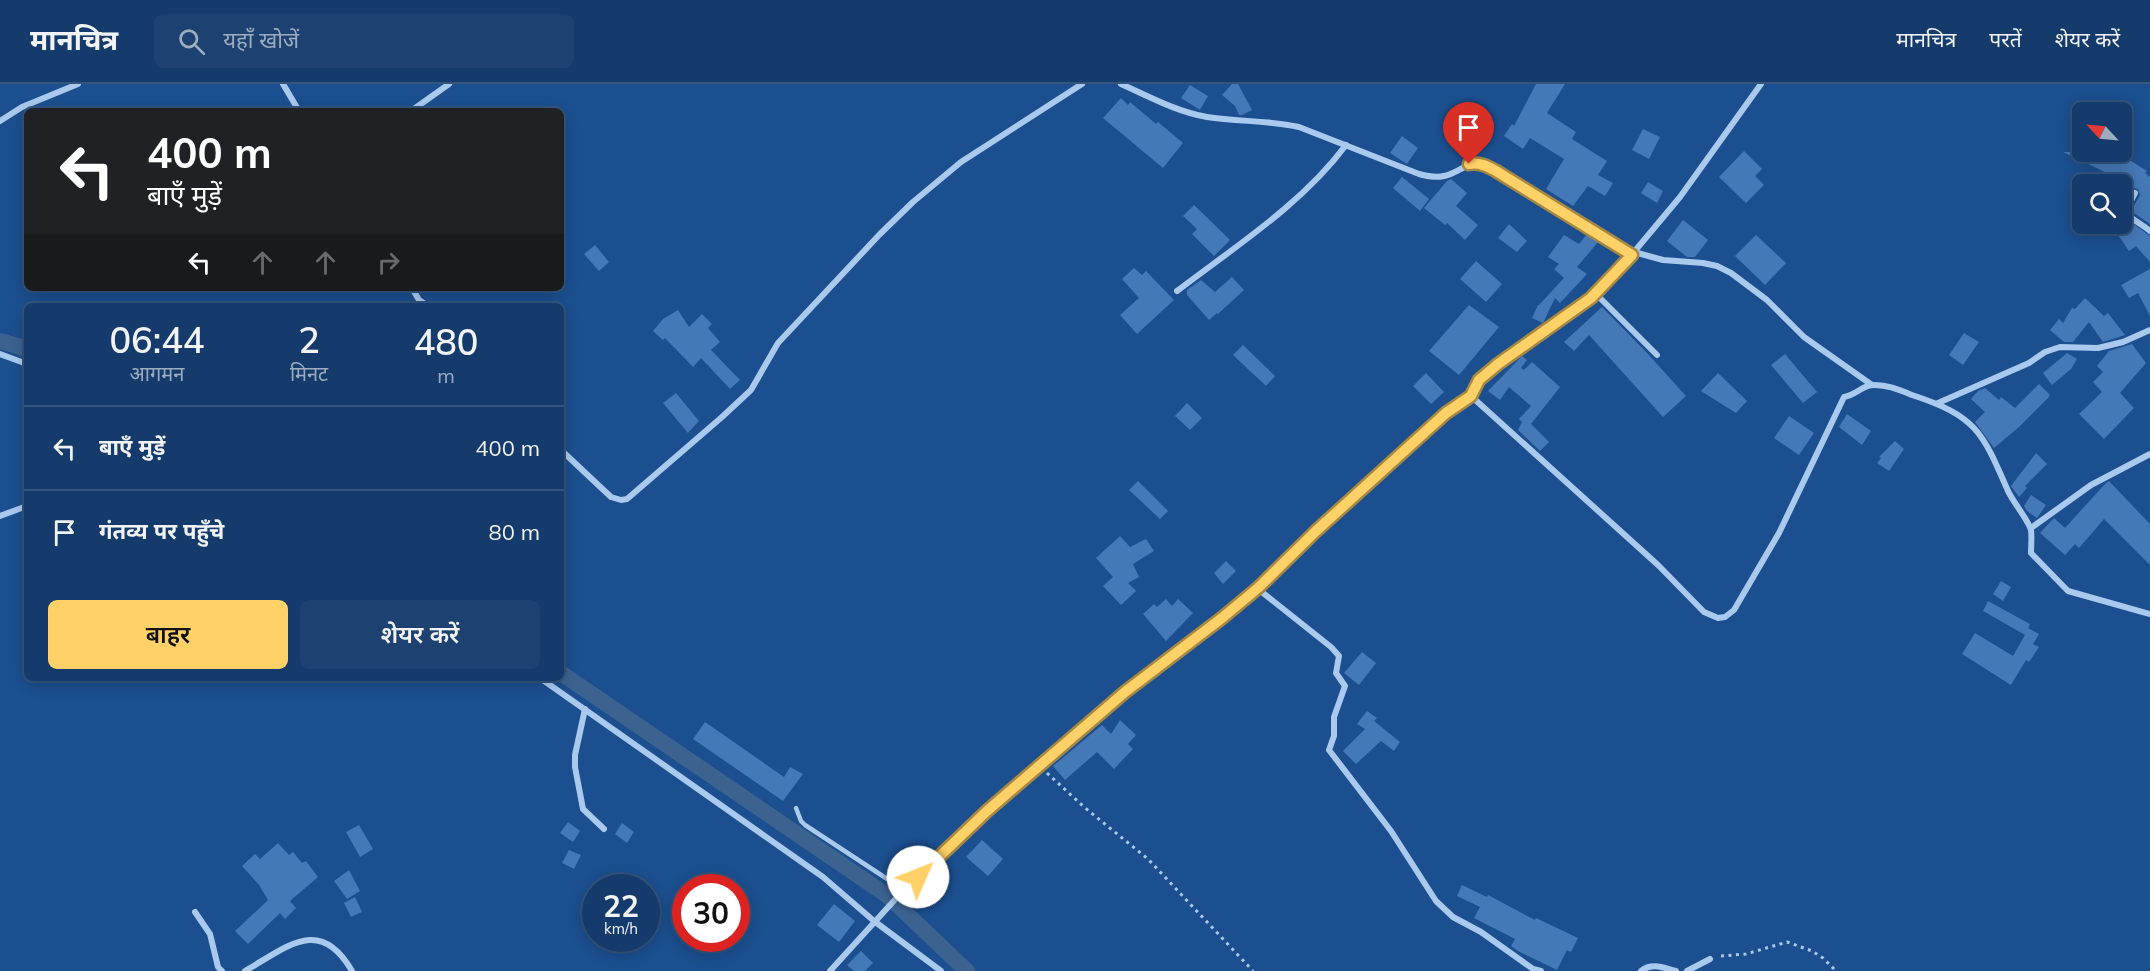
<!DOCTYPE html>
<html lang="hi">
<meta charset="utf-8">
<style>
body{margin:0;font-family:Mulish,"Noto Sans Devanagari",sans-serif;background:#1d4271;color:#f1f3f6;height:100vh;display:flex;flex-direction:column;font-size:22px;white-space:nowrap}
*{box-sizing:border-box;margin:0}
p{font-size:20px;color:#9dadc1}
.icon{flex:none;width:33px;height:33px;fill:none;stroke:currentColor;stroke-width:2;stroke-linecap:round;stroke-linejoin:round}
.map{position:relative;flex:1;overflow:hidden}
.details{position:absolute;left:24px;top:219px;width:540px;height:378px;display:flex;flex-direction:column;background:#143b6b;border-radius:9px;box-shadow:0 3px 15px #0003,0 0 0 2px #33557e}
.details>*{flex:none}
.banner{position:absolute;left:24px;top:24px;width:540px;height:183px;border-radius:9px;box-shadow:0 3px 15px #0003,0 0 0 2px #33557e;background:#202124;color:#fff;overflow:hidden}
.needle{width:39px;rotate:296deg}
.tools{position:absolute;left:2072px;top:18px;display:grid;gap:12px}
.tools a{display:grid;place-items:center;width:60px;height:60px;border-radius:9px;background:#143b6b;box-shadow:0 3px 15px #0003,0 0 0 2px #33557e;font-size:30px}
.speed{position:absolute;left:582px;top:790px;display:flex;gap:12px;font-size:30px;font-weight:700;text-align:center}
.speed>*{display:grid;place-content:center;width:78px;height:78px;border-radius:50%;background:#143b6b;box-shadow:0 3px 15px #0003,0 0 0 2px #33557e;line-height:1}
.speed small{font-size:15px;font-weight:400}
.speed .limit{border:9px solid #d22;background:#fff;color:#111}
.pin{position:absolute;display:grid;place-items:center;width:51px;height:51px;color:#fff;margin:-62px -26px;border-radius:50% 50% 50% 0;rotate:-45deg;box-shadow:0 0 6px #0007}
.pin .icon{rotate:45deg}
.me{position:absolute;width:66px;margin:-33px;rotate:46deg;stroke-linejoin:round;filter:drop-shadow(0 0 4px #0008)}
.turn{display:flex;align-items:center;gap:21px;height:126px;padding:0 24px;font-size:27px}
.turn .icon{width:78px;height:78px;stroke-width:2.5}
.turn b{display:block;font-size:42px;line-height:51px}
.lanes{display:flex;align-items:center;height:57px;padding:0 24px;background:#0003;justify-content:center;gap:30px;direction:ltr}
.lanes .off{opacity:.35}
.eta{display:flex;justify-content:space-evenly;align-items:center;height:102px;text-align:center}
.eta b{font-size:36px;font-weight:600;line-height:42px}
.cta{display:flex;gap:12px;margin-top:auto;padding:12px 24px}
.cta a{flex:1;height:69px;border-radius:9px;background:#ffd166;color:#111;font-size:24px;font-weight:600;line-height:69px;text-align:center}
.cta a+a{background:#1d4271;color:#f1f3f6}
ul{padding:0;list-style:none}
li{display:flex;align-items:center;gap:18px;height:84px;padding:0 24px;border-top:2px solid #33557e}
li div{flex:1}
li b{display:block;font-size:22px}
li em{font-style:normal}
header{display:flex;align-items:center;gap:36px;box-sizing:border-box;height:84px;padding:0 30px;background:#143b6b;border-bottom:2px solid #33557e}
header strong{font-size:28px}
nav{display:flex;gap:33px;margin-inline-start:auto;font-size:21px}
.search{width:420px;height:54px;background:#1d4271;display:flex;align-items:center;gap:15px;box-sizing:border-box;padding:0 21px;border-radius:9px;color:#9dadc1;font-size:22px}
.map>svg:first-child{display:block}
</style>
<header>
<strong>मानचित्र</strong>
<div class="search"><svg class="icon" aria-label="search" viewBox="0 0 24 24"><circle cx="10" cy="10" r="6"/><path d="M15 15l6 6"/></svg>यहाँ खोजें</div>
<nav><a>मानचित्र</a><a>परतें</a><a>शेयर करें</a></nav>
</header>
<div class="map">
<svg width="2150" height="887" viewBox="0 0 2150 887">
<rect width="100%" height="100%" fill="#1b4f8f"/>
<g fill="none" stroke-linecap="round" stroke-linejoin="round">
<g stroke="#3c6290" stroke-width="16">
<path d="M 0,257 L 27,265"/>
<path d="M 561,589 L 888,812 L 967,887"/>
</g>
</g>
<g fill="#4478b7">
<path d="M 1232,0 L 1238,0 L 1252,26 L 1242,31 L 1239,31 L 1235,22 L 1222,11 Z"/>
<path d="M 1536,0 L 1565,0 L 1547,29 L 1576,48 L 1572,55 L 1607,77 L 1598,91 L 1613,99 L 1605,112 L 1588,102 L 1573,122 L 1546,105 L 1564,75 L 1530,54 L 1523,65 L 1504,52 L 1512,40 L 1514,42 Z"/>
<path d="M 1190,1 L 1208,12 L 1200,26 L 1181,14 Z"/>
<path d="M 1121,14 L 1128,21 L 1130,18 L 1156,40 L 1158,38 L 1183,59 L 1163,84 L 1103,34 Z"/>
<path d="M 1643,45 L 1660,53 L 1649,75 L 1632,66 Z"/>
<path d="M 1402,52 L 1418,64 L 1407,80 L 1390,69 Z"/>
<path d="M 1744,67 L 1762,85 L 1755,92 L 1764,101 L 1746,119 L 1719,93 Z"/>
<path d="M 2063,68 L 2091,68 L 2113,78 L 2120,70 L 2147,87 L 2145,89 L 2150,93 L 2150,140 L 2131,127 L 2140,111 L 2138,105 L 2134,104 L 2131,106 L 2121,124 L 2121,100 L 2099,100 L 2107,89 Z"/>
<path d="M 1402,93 L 1429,115 L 1420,127 L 1393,104 Z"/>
<path d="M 1451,95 L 1467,109 L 1456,122 L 1478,141 L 1465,156 L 1447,139 L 1445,141 L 1424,124 L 1447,97 Z"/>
<path d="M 1648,98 L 1663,107 L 1657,119 L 1641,109 Z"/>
<path d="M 1194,121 L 1230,156 L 1214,172 L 1192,150 L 1197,145 L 1183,132 Z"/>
<path d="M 2121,131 L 2150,152 L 2150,178 L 2136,162 L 2129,167 L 2116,148 L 2116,143 L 2121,140 Z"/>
<path d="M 1683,136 L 1708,156 L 1695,173 L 1687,173 L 1667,157 Z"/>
<path d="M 1509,140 L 1527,157 L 1517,168 L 1498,154 Z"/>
<path d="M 1587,150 L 1598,158 L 1577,183 L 1587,190 L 1560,219 L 1555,214 L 1543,239 L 1532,234 L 1538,221 L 1539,221 L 1564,194 L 1554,185 L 1559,180 L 1548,173 L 1564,151 L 1579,160 Z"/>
<path d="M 1756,151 L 1786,179 L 1765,201 L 1735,172 Z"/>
<path d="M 595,161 L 609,178 L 599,187 L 584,170 Z"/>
<path d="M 1476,177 L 1502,200 L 1486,218 L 1460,195 Z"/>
<path d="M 1134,184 L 1142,191 L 1146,187 L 1174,216 L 1137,250 L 1120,231 L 1139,214 L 1122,195 Z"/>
<path d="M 2150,185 L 2150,232 L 2138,209 L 2129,214 L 2121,201 Z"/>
<path d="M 1232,193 L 1244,206 L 1218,230 L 1217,229 L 1209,236 L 1187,211 L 1187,206 L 1201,196 L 1215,208 Z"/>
<path d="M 2085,214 L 2104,232 L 2108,229 L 2125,251 L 2103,258 L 2089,238 L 2073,258 L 2064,258 L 2050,246 L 2059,235 L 2063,239 L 2072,224 L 2075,225 Z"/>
<path d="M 1469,221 L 1499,243 L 1459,291 L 1429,267 Z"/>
<path d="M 1602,223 L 1648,270 L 1686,312 L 1663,333 L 1589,251 L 1574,267 L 1564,258 Z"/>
<path d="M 678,226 L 689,243 L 702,230 L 712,240 L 708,244 L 720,258 L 711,266 L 740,296 L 730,305 L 701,274 L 693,283 L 665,254 L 663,256 L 653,247 L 663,235 Z"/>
<path d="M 1964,249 L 1979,258 L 1963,281 L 1949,271 Z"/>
<path d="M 2132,260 L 2146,279 L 2120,309 L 2134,324 L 2104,355 L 2079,330 L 2102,308 L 2093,298 L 2103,288 L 2097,282 L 2109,267 Z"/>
<path d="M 1243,261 L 1275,292 L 1266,302 L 1233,271 Z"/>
<path d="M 2067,269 L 2077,275 L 2071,285 L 2052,301 L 2043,289 Z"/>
<path d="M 1785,270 L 1817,308 L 1803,319 L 1771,281 Z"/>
<path d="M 1522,272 L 1527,276 L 1521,284 L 1524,286 L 1532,278 L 1560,303 L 1531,340 L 1549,358 L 1540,367 L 1518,346 L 1522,338 L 1519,335 L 1531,322 L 1509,303 L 1500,316 L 1488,307 Z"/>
<path d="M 1426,289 L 1444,308 L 1431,320 L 1413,302 Z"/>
<path d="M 1718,289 L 1747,317 L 1736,329 L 1701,307 Z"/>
<path d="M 2039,300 L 2050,311 L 2048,314 L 2019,343 L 1994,364 L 1975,338 L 1985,328 L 1971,315 L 1978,307 L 1985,304 L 1999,316 L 2001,313 L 2015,324 Z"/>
<path d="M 676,309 L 699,337 L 688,349 L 663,319 Z"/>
<path d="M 1187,319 L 1202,334 L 1190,346 L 1175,332 Z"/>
<path d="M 1847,330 L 1871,347 L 1862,361 L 1839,343 Z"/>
<path d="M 1789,332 L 1814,349 L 1799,371 L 1774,354 Z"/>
<path d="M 1895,357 L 1904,365 L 1889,387 L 1877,379 L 1881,374 L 1879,373 Z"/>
<path d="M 2036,369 L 2047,380 L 2025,402 L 2027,404 L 2019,413 L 2011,402 Z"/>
<path d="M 1138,397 L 1168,427 L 1160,435 L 1129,406 Z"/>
<path d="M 2109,397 L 2150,440 L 2150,481 L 2104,435 L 2079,464 L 2075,460 L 2065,471 L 2040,449 L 2054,434 L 2065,444 L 2105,400 Z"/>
<path d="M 2031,411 L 2046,421 L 2037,434 L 2027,427 L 2024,422 Z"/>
<path d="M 1120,452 L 1130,463 L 1146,455 L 1154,467 L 1133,480 L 1139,493 L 1128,499 L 1136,507 L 1121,521 L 1103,502 L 1113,493 L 1096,474 Z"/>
<path d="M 1226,477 L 1236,487 L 1223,500 L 1214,489 Z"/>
<path d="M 2001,497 L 2011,503 L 2003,517 L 1993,510 Z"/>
<path d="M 1166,515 L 1172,522 L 1178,515 L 1193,529 L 1166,557 L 1143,530 L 1154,520 L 1157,523 Z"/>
<path d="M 1988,517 L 2030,540 L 2027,547 L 2028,544 L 2039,550 L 2033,560 L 2039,563 L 2029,578 L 2026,576 L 2011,601 L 1962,570 L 1975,549 L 2013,572 L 2025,551 L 1983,527 Z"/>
<path d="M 1362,568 L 1376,579 L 1359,601 L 1344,589 Z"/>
<path d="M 1367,627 L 1377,634 L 1374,637 L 1400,658 L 1394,667 L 1381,657 L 1356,680 L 1343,667 L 1365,645 L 1357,640 Z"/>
<path d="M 1120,636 L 1136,651 L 1128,660 L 1133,665 L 1114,685 L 1097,668 L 1065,696 L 1053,682 L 1102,641 L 1111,650 Z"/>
<path d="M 705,638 L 784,693 L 790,683 L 803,690 L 783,717 L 693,655 Z"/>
<path d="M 568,738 L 580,747 L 573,758 L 560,749 Z"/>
<path d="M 622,739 L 634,748 L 627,759 L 615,750 Z"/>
<path d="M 359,741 L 373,765 L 360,773 L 346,748 Z"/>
<path d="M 982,756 L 1003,775 L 988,792 L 966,773 Z"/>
<path d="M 278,759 L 289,771 L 293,768 L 302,779 L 306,777 L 318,793 L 290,817 L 296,824 L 285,835 L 280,829 L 248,860 L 235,847 L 268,816 L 259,801 L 242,782 L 255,770 L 260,775 Z"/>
<path d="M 569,766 L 581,771 L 574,785 L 562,779 Z"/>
<path d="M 349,786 L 360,807 L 347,815 L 334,797 Z"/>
<path d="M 1462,801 L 1487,813 L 1488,811 L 1535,836 L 1536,834 L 1578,854 L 1571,868 L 1567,866 L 1557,886 L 1518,867 L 1511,862 L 1515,855 L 1474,834 L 1480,823 L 1457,812 Z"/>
<path d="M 355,813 L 362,828 L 351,833 L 344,819 Z"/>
<path d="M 834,820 L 855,837 L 839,858 L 817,841 Z"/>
<path d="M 861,867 L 873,879 L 865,887 L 854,887 L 847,881 Z"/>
</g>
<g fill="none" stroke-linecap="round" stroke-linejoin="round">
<g stroke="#a9c9ee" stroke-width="3" stroke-dasharray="3 4.5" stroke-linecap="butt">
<path d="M 1047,689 L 1084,723 L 1148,775 L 1253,887"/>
<path d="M 1721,872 L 1746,870 L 1787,858 L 1812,867 L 1823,874 L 1836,887"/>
</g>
<path stroke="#a9c9ee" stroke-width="4.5" d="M 796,724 L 801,737 L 805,741 L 904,806"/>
<g stroke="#a9c9ee" stroke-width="6">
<path d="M 283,0 L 299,27"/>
<path d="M 1121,0 C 1148,12 1177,28 1207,33 C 1238,38 1269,36 1299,43 L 1419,90 C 1427,92 1435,94 1444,92 C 1462,88 1466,76 1486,81 L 1632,171"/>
<path d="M 411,27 L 449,0"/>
<path d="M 0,37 L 22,23 L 78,0"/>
<path d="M 2135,109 L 2125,128 C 2129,134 2143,141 2150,147"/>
<path d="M 1634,168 L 1663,176 L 1703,179 L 1717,182 L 1731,189 L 1767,216 L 1804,253 L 1872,301"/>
<path d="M 412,204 L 419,216 L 428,222"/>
<path d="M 1177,207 C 1236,162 1302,120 1346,61"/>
<path d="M 1596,210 L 1657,271"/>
<path d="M 0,270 L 27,280"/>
<path d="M 1471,312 L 1658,481 L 1704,528 L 1718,534 L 1725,533 L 1734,526 L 1779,449 L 1844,313 C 1856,311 1862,302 1872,301 C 1886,300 1900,306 1912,311 C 1976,332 1982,347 2008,407 C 2013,418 2029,437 2031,446 C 2032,453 2031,462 2031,469 L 2068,507 L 2150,530"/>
<path d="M 1938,319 L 2029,279 L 2045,268 L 2060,263 L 2098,264 L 2123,258 L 2150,246"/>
<path d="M 561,366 L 611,413 L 621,416 L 627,415 L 722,333 L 751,306 L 778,259 L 880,150 L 913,118 L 961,78 L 1082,0"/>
<path d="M 0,432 L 27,422"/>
<path d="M 2031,444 L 2091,401 L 2150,370"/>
<path d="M 1258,505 L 1331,563 L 1339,572 L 1336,589 L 1345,602 L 1334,633 L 1334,652 L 1329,666 L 1391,747 L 1436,817 L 1453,833 L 1481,848 L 1533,885 L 1541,887"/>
<path d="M 540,594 L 823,793 L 874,837 L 941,887"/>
<path d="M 585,625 L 575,671 L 575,683 L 583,725 L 604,745"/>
<path d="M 195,828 L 210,850 L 218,883 L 222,887"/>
<path d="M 245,887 C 287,863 320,831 352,887"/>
<path d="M 830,887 L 901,809 L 987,727 L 1125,608 L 1258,505 L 1316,447 L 1446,329 L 1471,312 L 1479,296 L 1498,280 L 1591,214 L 1614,192 L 1680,113 L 1761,0"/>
<path d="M 1641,887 C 1652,878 1664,884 1676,887"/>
<path d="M 1687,887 L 1710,875"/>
</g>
</g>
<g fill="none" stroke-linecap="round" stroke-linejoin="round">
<g stroke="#a68842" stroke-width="15">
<path id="route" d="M 918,793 L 987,727 L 1125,608 L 1222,534 L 1258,504 L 1316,447 L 1446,329 L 1471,312 L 1479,296 L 1498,280 L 1591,214 L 1632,171 L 1496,87 C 1487,82 1479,78 1469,80"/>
</g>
<use href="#route" stroke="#ffd166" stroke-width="10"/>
</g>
</svg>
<div class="tools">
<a><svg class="needle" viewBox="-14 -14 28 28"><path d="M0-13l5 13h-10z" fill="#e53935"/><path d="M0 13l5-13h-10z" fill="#9dadc1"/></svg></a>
<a><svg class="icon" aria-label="search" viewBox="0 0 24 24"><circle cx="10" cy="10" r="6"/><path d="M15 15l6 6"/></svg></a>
</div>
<div class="speed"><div>22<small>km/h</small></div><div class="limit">30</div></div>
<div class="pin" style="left:1469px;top:80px;background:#d93025"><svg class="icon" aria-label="arrive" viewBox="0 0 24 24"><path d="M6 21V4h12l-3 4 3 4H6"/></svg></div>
<svg class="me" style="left:918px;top:793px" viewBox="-20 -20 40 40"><circle r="19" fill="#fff"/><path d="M0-13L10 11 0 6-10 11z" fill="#ffd166"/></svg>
<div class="banner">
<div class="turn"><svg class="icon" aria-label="left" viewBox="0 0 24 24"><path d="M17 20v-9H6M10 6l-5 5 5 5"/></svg><div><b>400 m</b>बाएँ मुड़ें</div></div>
<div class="lanes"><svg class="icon" aria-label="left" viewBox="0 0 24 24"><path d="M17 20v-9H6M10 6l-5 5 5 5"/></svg><svg class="icon off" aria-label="ahead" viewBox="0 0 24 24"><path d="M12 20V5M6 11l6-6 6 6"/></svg><svg class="icon off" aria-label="ahead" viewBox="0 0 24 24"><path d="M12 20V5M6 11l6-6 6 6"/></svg><svg class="icon off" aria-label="right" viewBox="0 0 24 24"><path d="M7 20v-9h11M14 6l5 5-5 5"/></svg></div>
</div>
<section class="details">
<div class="eta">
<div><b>06:44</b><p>आगमन</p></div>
<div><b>2</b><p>मिनट</p></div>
<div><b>480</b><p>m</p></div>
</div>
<ul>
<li><svg class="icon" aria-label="left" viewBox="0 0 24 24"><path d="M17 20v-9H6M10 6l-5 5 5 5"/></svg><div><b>बाएँ मुड़ें</b></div><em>400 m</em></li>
<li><svg class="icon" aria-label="arrive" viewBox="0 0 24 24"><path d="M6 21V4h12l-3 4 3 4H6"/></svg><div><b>गंतव्य पर पहुँचे</b></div><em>80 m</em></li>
</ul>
<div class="cta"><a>बाहर</a><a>शेयर करें</a></div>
</section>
</div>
